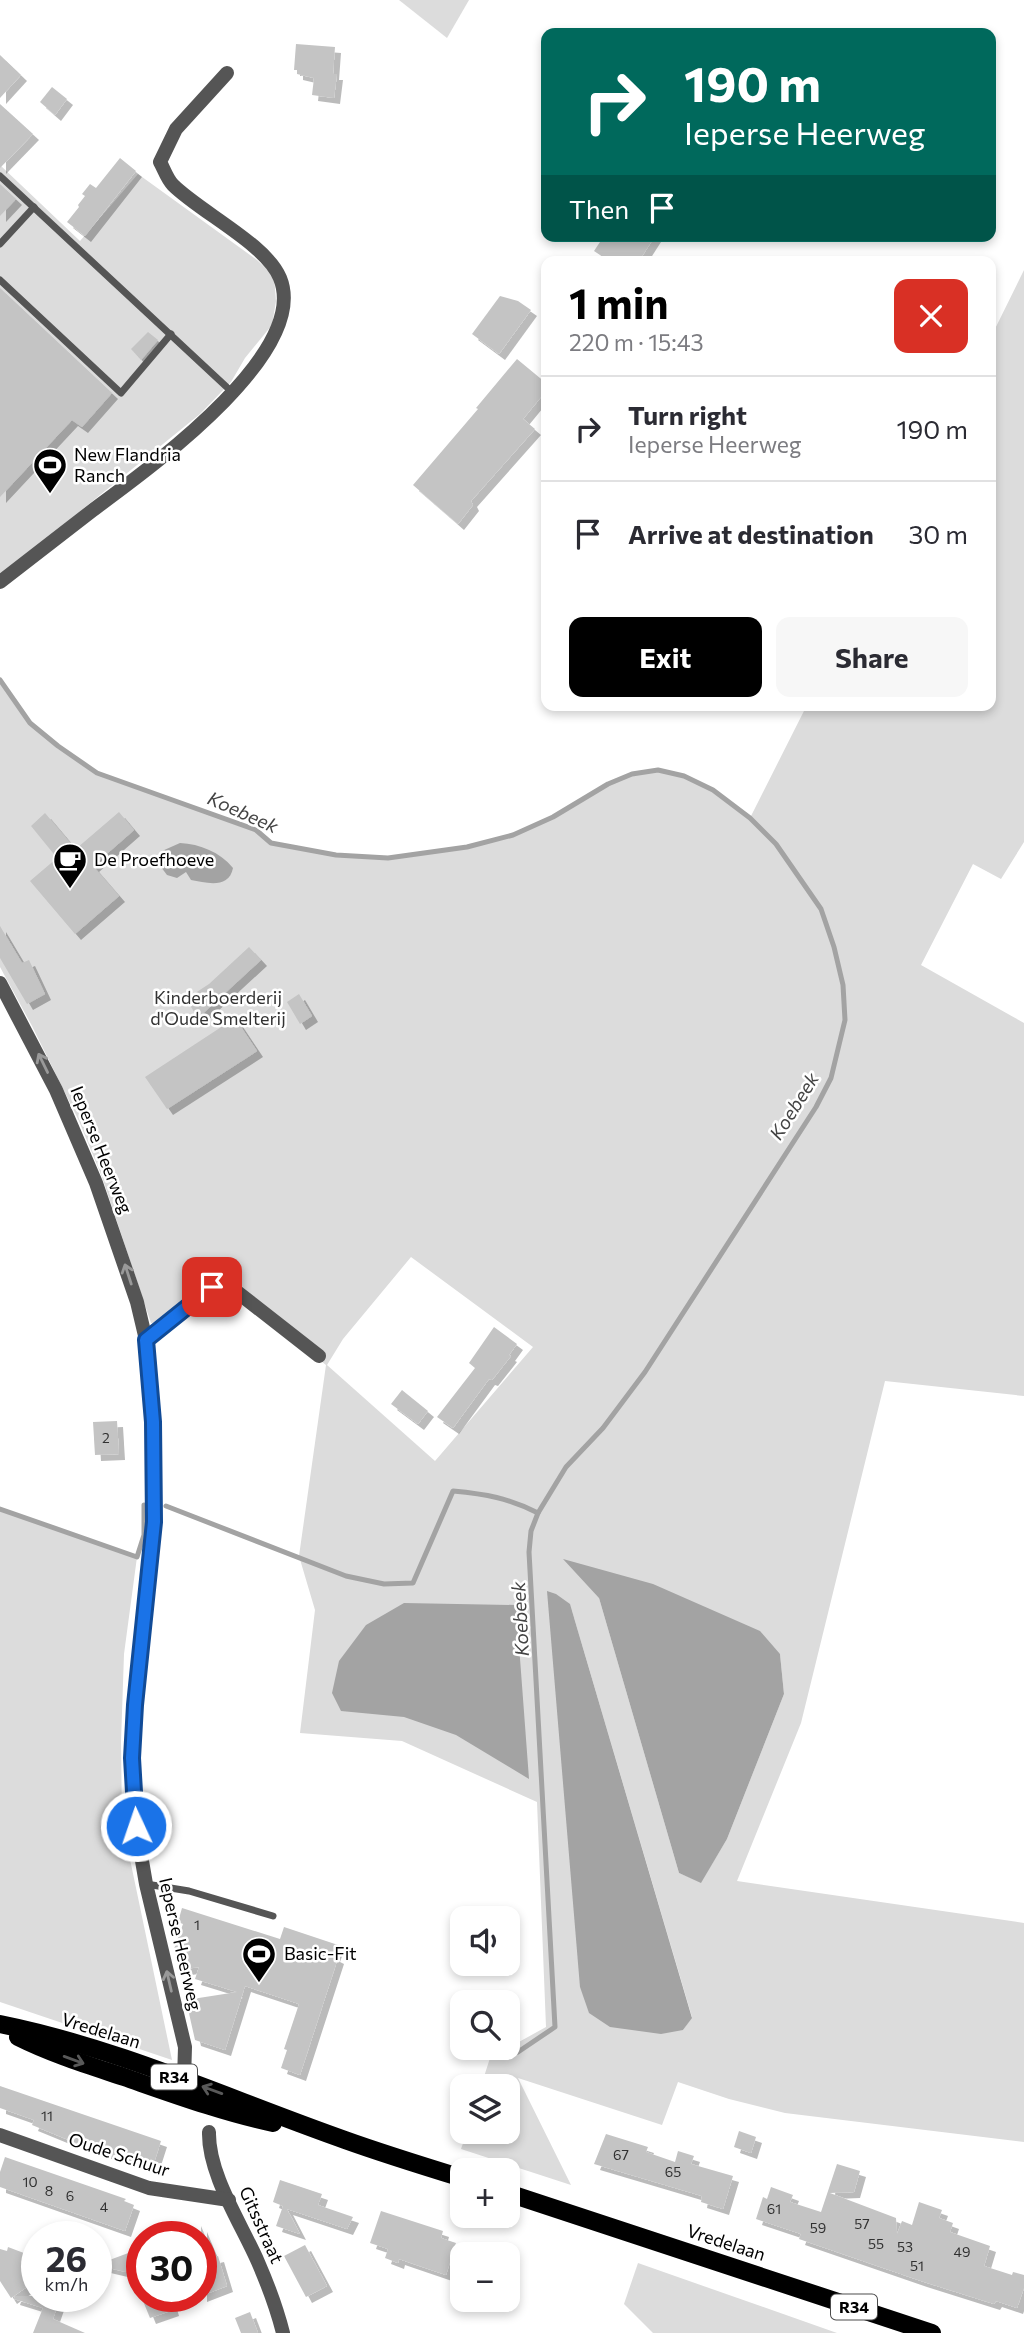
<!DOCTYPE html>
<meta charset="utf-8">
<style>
body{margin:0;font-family:Commissioner,sans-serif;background:#f7f7f7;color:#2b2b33;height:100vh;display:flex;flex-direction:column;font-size:26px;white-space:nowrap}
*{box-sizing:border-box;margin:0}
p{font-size:23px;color:#7c7c81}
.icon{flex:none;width:38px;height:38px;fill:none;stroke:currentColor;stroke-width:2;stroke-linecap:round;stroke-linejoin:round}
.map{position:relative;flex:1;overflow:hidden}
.details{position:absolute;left:541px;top:256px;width:455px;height:455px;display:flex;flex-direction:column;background:#fff;border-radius:14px;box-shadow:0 4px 10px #0003}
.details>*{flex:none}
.top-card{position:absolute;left:541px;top:28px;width:455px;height:214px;border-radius:14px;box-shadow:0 4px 10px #0003;background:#00695c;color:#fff;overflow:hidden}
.fabs{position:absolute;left:450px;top:1906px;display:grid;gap:14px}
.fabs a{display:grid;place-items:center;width:70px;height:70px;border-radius:14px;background:#fff;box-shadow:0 4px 10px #0003;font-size:35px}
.speed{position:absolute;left:21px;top:2221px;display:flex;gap:14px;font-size:35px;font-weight:700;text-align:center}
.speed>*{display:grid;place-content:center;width:91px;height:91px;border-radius:50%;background:#fff;box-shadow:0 4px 10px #0003;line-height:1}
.speed small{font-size:18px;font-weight:400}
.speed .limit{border:10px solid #d22;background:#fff;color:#111}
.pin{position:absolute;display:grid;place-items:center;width:60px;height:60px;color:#fff;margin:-30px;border-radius:14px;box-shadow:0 4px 10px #0006}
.me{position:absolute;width:77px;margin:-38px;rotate:357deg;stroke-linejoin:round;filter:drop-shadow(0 0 5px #0008)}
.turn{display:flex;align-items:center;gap:24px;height:147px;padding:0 28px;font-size:32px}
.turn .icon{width:91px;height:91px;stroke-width:2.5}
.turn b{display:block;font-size:49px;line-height:60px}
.then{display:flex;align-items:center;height:66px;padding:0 28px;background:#0003;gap:14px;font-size:26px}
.round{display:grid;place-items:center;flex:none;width:74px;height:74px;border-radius:14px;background:#f7f7f7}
.summary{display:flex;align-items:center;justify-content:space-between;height:119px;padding:0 28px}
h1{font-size:42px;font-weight:700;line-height:52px;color:#000}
.action{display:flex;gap:14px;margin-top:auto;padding:14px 28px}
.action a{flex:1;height:80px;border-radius:14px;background:#000;color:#fff;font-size:28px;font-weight:700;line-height:80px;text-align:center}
.action a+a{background:#f7f7f7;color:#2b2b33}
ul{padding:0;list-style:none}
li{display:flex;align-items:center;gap:21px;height:105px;padding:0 28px;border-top:2px solid #e1e1e2}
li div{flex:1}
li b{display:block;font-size:26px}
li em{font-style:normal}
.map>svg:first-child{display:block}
</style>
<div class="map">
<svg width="1024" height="2333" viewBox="0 0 1024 2333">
<defs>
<filter id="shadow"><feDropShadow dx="6" dy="6" stdDeviation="0" flood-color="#0004"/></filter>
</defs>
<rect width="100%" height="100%" fill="#fff"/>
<g fill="#dcdcdc" fill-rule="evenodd">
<path d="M 399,0 L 469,0 L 447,38 Z"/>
<path d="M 0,165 L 80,241 L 138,174 L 257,260 L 274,276 L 276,301 L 272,325 L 245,358 L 231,382 L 200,414 L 0,576 Z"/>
<path d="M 1024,270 L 1024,842 L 1001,879 L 973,864 L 921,965 L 1024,1023 L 1024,1396 L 885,1381 L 801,1723 L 737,1881 L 1024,1923 L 1024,2142 L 785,2113 L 729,2099 L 678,2082 L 662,2125 L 518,2078 L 571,2185 L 461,2149 L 467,2132 L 508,2132 L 508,2086 L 481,2086 L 490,2058 L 546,2027 L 537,1802 L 402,1741 L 300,1733 L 315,1610 L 299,1556 L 326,1365 L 216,1276 L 159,1322 L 151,1323 L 102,1177 L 79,1121 L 32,1026 L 0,967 L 0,680 L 30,723 L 58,746 L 97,773 L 256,830 L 271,843 L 336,855 L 388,858 L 467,847 L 513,835 L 553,817 L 608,784 L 632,774 L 658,770 L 684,776 L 713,790 L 750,818 L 807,705 L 990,705 L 991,337 ZM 411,1257 L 533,1347 L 435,1461 L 327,1365 L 343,1339 ZM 599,1598 L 780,1654 L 784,1694 L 727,1839 L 701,1882 L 679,1873 ZM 570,1604 L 692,2017 L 683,2030 Z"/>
<path d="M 0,1509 L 137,1557 L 124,1654 L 121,1742 L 122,1821 L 172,2060 L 0,2002 Z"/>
<path d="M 638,2263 L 837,2333 L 653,2333 L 624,2304 Z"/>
</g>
<g fill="#a3a3a3">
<path d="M 180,843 C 200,844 220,852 233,868 C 229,889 207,883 191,880 L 186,872 L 177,878 L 167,875 L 161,867 L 158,858 L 162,851 Z"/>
<path d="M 563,1559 L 653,1584 L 760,1631 L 780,1654 L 784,1694 L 727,1839 L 701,1883 L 679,1873 L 599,1598 Z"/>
<path d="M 547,1591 L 556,1594 L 570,1604 L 692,2018 L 683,2030 L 661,2034 L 610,2027 L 589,2013 L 580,1987 Z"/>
<path d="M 404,1603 L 516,1605 L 529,1779 L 456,1735 L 404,1717 L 341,1711 L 332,1693 L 339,1661 L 366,1625 Z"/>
</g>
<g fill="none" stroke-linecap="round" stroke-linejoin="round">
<g stroke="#a3a3a3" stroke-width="5">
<path d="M 0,680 L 30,723 L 58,746 L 97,773 L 256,830 L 271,843 L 336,855 L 388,858 L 467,847 L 513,835 L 553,817 L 608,784 L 632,774 L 658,770 L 684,776 L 713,790 L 750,818 L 776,844 L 821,909 L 834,947 L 843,985 L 845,1020 L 831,1078 L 816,1107 L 645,1372 L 603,1428 L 566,1467 L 538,1513 L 531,1531 L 529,1552 L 555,2027 L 518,2052"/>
<path d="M 166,1506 L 346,1576 L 384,1584 L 413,1583 L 453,1491 C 486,1494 508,1498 538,1513"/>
<path d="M 0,1509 L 137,1557 L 144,1535 L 144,1505"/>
</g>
</g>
<g fill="#c4c4c4" filter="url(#shadow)">
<path d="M 296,44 L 335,47 L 333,74 L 337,74 L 334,98 L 312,95 L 314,78 L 297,74 L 297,70 L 294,70 Z"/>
<path d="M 0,55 L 21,75 L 0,98 Z"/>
<path d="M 52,87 L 67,99 L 55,115 L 40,102 Z"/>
<path d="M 0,104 L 33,134 L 0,168 Z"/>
<path d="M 120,158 L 136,171 L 85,236 L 67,222 L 79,207 L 78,205 L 85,196 L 82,194 L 90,184 L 96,188 Z"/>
<path d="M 0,184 L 16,199 L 0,216 Z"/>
<path d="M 604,236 L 655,236 L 639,261 L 609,261 L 594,251 Z"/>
<path d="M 0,288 L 112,393 L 82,427 L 72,420 L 0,497 Z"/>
<path d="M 500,296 L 518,301 L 531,310 L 499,354 L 472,334 Z"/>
<path d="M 148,332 L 158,340 L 141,360 L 131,349 Z"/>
<path d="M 517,359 L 546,383 L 546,391 L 523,419 L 535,429 L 471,501 L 473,505 L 458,524 L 413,485 L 478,409 L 476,408 Z"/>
<path d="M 119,812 L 134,830 L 93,866 L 119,896 L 75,934 L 30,881 L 57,858 L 31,826 L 45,813 L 72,845 L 73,843 L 77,848 Z"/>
<path d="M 0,926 L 22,963 L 29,960 L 45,994 L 27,1004 L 0,958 Z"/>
<path d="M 249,947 L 261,960 L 198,1018 L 186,999 L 209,984 Z"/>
<path d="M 299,994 L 312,1016 L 300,1024 L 287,1002 Z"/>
<path d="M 235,1018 L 257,1051 L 167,1109 L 145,1077 Z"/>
<path d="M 494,1327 L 517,1344 L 509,1355 L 511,1356 L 492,1380 L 489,1379 L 453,1428 L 437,1417 L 475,1368 L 469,1363 Z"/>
<path d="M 402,1390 L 428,1411 L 418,1424 L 391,1404 Z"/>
<path d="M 117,1421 L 119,1454 L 95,1455 L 93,1422 Z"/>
<path d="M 182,1908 L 280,1939 L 284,1927 L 338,1945 L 334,1956 L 338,1958 L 300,2075 L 281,2068 L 287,2050 L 284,2049 L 299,2004 L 245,1986 L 225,2050 L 195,2040 L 186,2000 L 237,1992 L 195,1979 L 199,1967 L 179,1970 L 174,1949 L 183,1924 L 178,1922 Z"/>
<path d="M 0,2086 L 161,2141 L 152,2169 L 71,2141 L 32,2125 L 34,2120 L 0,2108 Z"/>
<path d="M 739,2131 L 756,2137 L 751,2153 L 734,2147 Z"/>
<path d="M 606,2134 L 648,2147 L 646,2152 L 675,2162 L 678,2151 L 694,2156 L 691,2164 L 733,2176 L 723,2209 L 701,2202 L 702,2196 L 594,2164 Z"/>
<path d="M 5,2157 L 126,2199 L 124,2201 L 134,2205 L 125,2231 L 0,2187 L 0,2172 Z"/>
<path d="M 837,2164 L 860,2171 L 854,2192 L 830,2193 L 896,2218 L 897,2234 L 902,2221 L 912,2225 L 919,2202 L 942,2210 L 939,2218 L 953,2223 L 950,2232 L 990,2246 L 984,2266 L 1012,2275 L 1013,2272 L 1024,2275 L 1024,2288 L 1017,2308 L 996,2301 L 994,2304 L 921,2281 L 799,2239 L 801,2234 L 756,2219 L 763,2197 L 767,2199 L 771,2187 L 793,2195 L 790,2202 L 821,2212 Z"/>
<path d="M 280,2180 L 322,2194 L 318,2205 L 353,2217 L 347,2229 L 287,2209 L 300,2234 L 276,2226 L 283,2206 L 273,2202 Z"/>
<path d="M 381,2211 L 443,2231 L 441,2238 L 456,2243 L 446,2275 L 399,2259 L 398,2263 L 385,2258 L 388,2249 L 370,2243 Z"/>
<path d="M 201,2226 L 214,2257 L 218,2256 L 227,2286 L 201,2296 Z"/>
<path d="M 305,2245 L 327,2286 L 306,2297 L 284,2256 Z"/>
<path d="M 8,2247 L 37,2258 L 37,2280 L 11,2298 L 0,2281 L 0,2249 L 7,2251 Z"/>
<path d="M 131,2252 L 126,2272 L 96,2265 Z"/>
<path d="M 15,2296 L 61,2296 L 53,2319 L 85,2333 L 33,2333 L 43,2308 L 14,2299 Z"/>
<path d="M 141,2296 L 169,2296 L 173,2310 L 150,2318 Z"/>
<path d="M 250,2312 L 258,2333 L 241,2333 L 235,2318 Z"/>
</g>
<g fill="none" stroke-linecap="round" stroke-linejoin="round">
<g stroke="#555" stroke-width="7">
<path d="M 0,176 L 232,392"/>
<path d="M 0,244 L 34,207"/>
<path d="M 0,280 L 121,393 L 171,334"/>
<path d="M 146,1884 L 189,1891 L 273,1916"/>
</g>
<g stroke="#555" stroke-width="14">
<path d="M 0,582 C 31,558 62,534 93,510 C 144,472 311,354 280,278 C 266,244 200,212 173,185 C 167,179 164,169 160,162 L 176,129 L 227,73"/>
<path d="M 0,983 L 56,1090 L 96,1183 L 137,1302 L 146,1340 L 153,1422 L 154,1522 L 135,1705 L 132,1758 L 136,1826 L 146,1884 L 185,2047 L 184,2080 L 181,2089"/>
<path d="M 146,1340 L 212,1288 L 232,1288 L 319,1356"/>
<path d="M 209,2132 C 208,2174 241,2223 258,2262 C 268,2285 277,2309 283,2333"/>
<path d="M 0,2135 L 149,2188 L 229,2200"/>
</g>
<g stroke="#000" stroke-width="18">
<path d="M 0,2024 C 119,2048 231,2100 345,2140 C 384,2154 423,2166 462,2178"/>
<path d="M 18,2037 C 52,2054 88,2065 124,2077 C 173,2094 222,2112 273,2123"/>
<path d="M 508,2193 L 932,2333"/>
</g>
</g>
<defs><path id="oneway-shaft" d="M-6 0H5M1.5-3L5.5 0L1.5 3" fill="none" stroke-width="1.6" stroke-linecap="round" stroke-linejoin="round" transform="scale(1.75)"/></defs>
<g stroke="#999">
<use href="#oneway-shaft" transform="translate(43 1063) rotate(-116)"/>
<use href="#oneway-shaft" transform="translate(128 1274) rotate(-108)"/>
<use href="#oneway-shaft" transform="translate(169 1981) rotate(-103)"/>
</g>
<g stroke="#595959">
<use href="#oneway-shaft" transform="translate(74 2060) rotate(20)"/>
<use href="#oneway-shaft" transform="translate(212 2090) rotate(-160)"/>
</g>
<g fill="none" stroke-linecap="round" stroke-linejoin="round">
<g stroke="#114b97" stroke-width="18">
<path id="route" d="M 136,1826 L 132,1758 L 135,1705 L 154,1522 L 153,1422 L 146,1340 L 212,1287"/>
</g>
<use href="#route" stroke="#1a73e8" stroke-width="12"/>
</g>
<defs>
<g id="stadium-pin" transform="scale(1.75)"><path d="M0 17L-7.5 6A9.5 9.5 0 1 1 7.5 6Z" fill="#000" stroke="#fff"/><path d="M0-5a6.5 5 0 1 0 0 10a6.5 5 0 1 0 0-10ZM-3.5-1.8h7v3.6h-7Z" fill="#fff"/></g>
<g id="cafe-pin" transform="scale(1.75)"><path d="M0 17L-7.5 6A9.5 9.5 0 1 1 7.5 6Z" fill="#000" stroke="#fff"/><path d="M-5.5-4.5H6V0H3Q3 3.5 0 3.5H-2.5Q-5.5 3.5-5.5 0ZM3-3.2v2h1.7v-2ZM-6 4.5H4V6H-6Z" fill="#fff"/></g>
</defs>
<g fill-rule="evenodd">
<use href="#stadium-pin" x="50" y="465"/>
<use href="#cafe-pin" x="70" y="860"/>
<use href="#stadium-pin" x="259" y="1954"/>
</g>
<g text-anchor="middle" stroke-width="5" stroke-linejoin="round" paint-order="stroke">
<g font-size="14" fill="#313131">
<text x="106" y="1443">2</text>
<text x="197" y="1930">1</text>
<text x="47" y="2121">11</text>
<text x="621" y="2160">67</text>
<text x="673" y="2177">65</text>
<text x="30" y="2187">10</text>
<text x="49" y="2196">8</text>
<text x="70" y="2201">6</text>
<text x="104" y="2212">4</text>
<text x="774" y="2214">61</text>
<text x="862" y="2229">57</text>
<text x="818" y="2233">59</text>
<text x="876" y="2249">55</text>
<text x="905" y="2252">53</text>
<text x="962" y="2257">49</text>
<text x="917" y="2271">51</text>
</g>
<g fill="#fff" stroke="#4c4c4c" stroke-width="2">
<rect x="151" y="2064.5" width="46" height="25" rx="5"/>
<rect x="831" y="2294.5" width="46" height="25" rx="5"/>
</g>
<g font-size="16" font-weight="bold" fill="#000">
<text x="174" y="2083">R34</text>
<text x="854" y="2313">R34</text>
</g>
<g font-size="18" fill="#000" stroke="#fff" text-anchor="start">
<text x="74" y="461">New Flandria<tspan x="74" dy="21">Ranch</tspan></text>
<text x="94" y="866">De Proefhoeve</text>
<text x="284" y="1960">Basic-Fit</text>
</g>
<g font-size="18" fill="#333" stroke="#fff">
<text x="218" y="1004">Kinderboerderij<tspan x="218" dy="21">d'Oude Smelterij</tspan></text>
</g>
<g font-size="18" fill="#000" stroke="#fff">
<text transform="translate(101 1150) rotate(68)" y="6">Ieperse Heerweg</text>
<text transform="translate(180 1944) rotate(77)" y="6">Ieperse Heerweg</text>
<text transform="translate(101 2031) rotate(17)" y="6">Vredelaan</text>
<text transform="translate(119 2155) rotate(18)" y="6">Oude Schuur</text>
<text transform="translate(261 2225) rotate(66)" y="6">Gitsstraat</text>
<text transform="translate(726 2243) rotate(18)" y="6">Vredelaan</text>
</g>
<g font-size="19" font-style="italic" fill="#444" stroke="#fff">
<text transform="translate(243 812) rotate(24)" y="7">Koebeek</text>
<text transform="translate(794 1106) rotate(-58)" y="7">Koebeek</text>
<text transform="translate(520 1619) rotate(-93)" y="7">Koebeek</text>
</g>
</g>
</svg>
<div class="fabs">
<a><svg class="icon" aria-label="sound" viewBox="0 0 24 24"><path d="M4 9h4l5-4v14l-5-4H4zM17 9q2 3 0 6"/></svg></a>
<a><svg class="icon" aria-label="search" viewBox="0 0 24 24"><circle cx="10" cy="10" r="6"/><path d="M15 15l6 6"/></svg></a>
<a><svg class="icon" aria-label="layers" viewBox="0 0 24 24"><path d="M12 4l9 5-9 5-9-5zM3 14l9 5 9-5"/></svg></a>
<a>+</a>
<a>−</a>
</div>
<div class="speed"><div>26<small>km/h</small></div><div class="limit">30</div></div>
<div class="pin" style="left:212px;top:1287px;background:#d93025"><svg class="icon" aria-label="arrive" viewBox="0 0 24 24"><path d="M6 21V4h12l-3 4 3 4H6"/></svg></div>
<svg class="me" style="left:136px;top:1826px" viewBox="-20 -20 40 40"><circle r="17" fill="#1a73e8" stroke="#fff" stroke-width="3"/><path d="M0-11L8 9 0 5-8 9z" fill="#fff"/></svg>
<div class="top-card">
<div class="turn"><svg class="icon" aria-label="right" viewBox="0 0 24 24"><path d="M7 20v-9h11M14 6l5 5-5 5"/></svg><div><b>190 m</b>Ieperse Heerweg</div></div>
<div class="then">Then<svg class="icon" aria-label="arrive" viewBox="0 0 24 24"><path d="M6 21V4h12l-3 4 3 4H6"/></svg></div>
</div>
<section class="details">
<div class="summary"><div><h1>1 min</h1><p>220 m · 15:43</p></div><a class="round" style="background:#d93025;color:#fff"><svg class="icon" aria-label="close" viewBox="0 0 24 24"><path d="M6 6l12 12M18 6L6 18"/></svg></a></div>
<ul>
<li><svg class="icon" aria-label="right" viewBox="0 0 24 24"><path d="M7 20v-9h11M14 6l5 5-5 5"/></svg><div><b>Turn right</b><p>Ieperse Heerweg</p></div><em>190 m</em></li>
<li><svg class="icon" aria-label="arrive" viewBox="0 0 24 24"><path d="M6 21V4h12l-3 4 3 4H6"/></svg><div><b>Arrive at destination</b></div><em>30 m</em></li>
</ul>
<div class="action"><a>Exit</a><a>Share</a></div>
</section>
</div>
